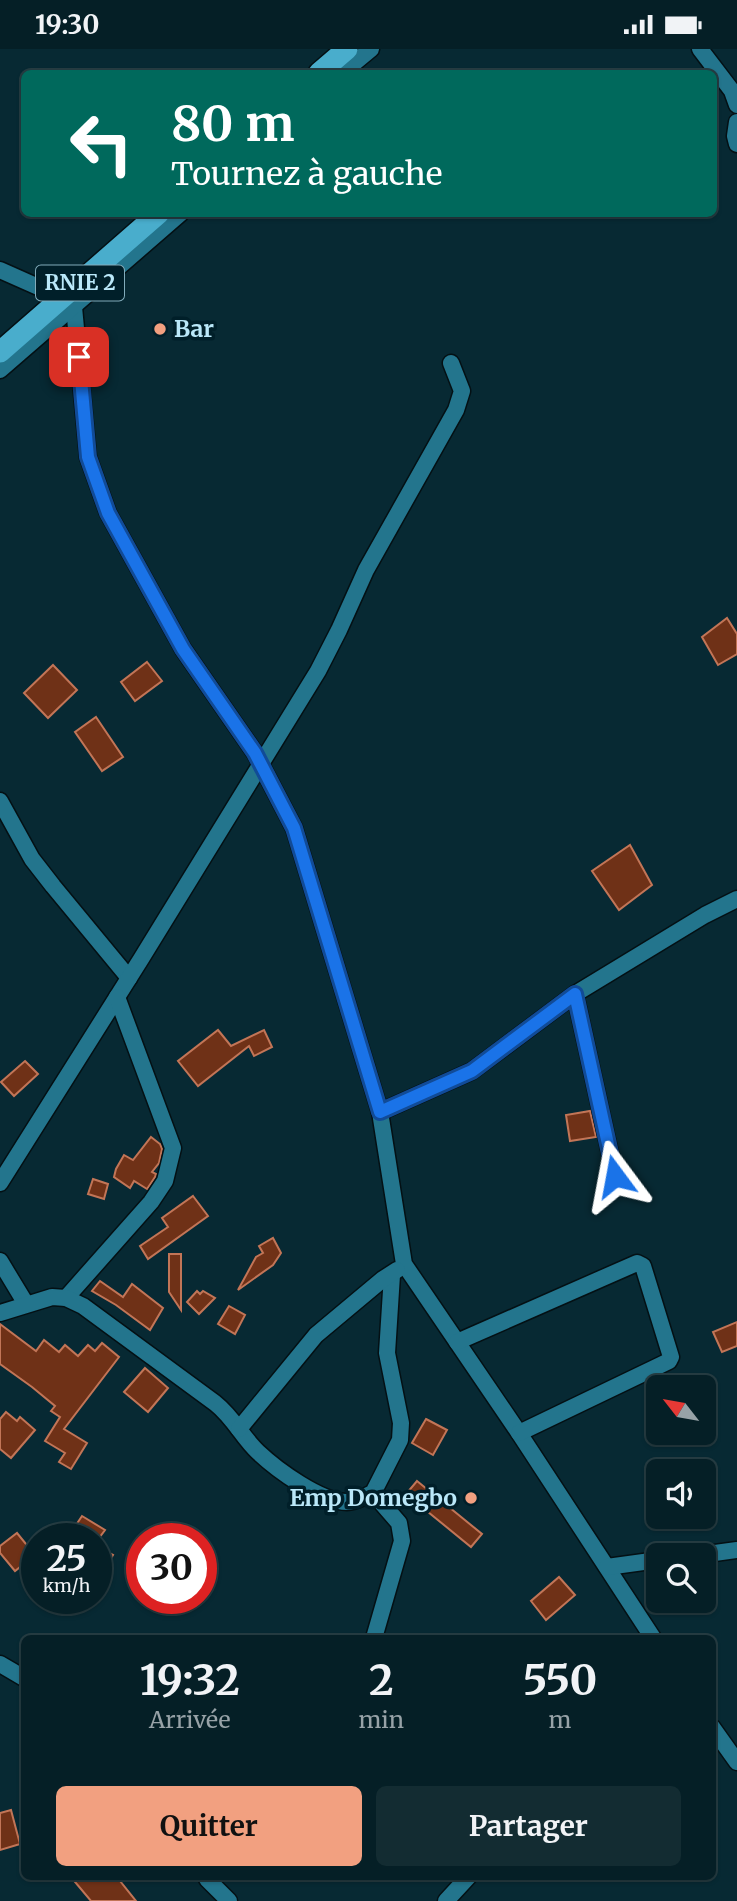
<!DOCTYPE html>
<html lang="fr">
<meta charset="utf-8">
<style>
body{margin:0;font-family:Merriweather,serif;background:#132c32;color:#f1f3f6;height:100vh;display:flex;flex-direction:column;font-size:26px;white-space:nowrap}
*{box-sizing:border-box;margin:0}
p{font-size:23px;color:#97a2a7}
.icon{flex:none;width:38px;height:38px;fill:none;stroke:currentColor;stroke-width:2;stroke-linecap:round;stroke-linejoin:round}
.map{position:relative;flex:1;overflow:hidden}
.details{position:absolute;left:21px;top:1586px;width:695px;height:245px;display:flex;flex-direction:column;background:#051f26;border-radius:10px;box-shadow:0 2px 5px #0004,0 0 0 2px #263d43}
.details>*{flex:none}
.top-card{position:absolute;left:21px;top:21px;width:696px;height:147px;border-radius:10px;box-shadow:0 2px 5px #0004,0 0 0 2px #263d43;background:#00695c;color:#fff;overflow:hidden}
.needle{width:46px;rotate:301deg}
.fabs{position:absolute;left:646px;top:1326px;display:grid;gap:14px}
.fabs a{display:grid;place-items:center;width:70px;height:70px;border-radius:10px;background:#051f26;box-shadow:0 2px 5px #0004,0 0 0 2px #263d43;font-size:35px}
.speed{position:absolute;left:21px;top:1474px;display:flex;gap:14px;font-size:35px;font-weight:700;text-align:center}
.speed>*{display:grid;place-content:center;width:91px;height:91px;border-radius:50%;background:#051f26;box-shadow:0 2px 5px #0004,0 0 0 2px #263d43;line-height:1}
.speed small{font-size:18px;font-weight:400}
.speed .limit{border:10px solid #d22;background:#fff;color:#111}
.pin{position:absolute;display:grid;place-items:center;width:60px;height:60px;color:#fff;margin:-30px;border-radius:14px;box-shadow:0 4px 10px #0006}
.me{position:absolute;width:77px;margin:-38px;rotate:347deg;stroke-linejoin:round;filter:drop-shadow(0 0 5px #0008)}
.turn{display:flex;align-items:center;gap:24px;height:147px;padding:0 35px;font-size:32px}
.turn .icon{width:91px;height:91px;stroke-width:2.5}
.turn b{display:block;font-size:49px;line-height:60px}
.eta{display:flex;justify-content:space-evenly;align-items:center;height:119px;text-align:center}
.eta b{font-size:42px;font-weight:700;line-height:49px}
.button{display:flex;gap:14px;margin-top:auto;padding:14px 35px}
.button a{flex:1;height:80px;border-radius:10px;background:#f2a080;color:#111;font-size:28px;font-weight:700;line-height:80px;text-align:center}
.button a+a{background:#132c32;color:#f1f3f6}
.status{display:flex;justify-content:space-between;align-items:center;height:49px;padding:0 35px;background:#051f26;direction:ltr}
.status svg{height:19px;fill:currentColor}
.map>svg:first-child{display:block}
</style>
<div class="status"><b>19:30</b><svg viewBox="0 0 49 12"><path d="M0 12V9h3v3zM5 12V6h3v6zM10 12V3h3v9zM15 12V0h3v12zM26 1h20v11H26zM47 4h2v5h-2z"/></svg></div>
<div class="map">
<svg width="737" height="1852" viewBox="0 0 737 1852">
<rect width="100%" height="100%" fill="#072933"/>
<g fill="#6f3117" stroke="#c27557" stroke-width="2">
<path d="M 727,569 L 737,585 L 737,605 L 718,616 L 702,588 Z"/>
<path d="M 147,613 L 162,632 L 135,652 L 121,633 Z"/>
<path d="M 53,616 L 77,641 L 48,669 L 24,644 Z"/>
<path d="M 96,668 L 123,708 L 102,722 L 75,683 Z"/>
<path d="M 630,796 L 652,836 L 619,861 L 592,822 Z"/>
<path d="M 218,981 L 231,997 L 264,981 L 272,998 L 254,1007 L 249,997 L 198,1037 L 178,1012 Z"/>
<path d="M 25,1012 L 38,1025 L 14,1047 L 1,1033 Z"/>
<path d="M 590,1062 L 596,1088 L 570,1092 L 566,1066 Z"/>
<path d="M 151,1088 L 160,1095 L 162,1100 L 159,1114 L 152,1123 L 156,1125 L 155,1128 L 147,1140 L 134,1132 L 130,1139 L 114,1128 L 116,1120 L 124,1106 L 133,1111 Z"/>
<path d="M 93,1130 L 108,1135 L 104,1150 L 88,1145 Z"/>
<path d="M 193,1147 L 208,1167 L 148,1210 L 140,1197 L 168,1178 L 162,1169 Z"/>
<path d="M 273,1189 L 281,1204 L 273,1216 L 238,1241 L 256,1208 L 263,1204 L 259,1197 Z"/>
<path d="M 169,1205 L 181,1205 L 181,1261 L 169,1243 Z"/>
<path d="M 100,1232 L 123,1248 L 132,1235 L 163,1259 L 150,1281 L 116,1256 L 92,1242 Z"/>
<path d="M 197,1242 L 200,1245 L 203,1242 L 215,1249 L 199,1265 L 187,1253 Z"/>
<path d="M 229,1257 L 245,1266 L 235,1285 L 218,1275 Z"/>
<path d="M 737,1273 L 737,1297 L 722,1303 L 713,1283 Z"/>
<path d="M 0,1275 L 36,1302 L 44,1291 L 59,1303 L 65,1296 L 78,1307 L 88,1296 L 95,1302 L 102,1294 L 119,1308 L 64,1380 L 87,1394 L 71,1420 L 59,1413 L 65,1404 L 45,1392 L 60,1368 L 51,1362 L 55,1357 L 32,1338 L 0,1315 Z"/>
<path d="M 145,1319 L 168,1339 L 148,1363 L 124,1343 Z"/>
<path d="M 6,1363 L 17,1372 L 20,1368 L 35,1381 L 11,1409 L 0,1400 L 0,1370 Z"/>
<path d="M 426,1370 L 447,1381 L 433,1406 L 412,1394 Z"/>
<path d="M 417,1432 L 482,1485 L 471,1498 L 406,1445 Z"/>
<path d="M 82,1467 L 105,1481 L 99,1489 L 83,1489 L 72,1482 Z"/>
<path d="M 17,1484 L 35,1506 L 15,1522 L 0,1504 L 0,1497 Z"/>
<path d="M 96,1497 L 113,1506 L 96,1536 Z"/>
<path d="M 559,1528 L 575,1546 L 546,1571 L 531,1552 Z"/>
<path d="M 11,1761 L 20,1795 L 0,1801 L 0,1764 Z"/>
<path d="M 70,1827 L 116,1827 L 136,1852 L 91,1852 Z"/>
</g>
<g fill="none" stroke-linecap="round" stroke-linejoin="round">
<g stroke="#041014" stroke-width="19">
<g id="street">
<path d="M 700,0 L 732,42 L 737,56"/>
<path d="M 342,24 L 371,0"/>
<path d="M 737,73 L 735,87 L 737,95"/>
<path d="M 0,221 L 63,249 L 74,258 L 88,408 L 108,464 L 183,600 L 255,704 L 294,779 L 380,1063 L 404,1215 L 519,1384 L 653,1589"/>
<path d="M 0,321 L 181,164"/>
<path d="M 0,752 L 32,810 L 53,837 L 129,929"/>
<path d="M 575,945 L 615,1127"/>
<path d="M 380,1063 L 472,1022 L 575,945 L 705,866 L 737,850"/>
<path d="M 0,1134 L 141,910 L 318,622 L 339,581 L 366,521 L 456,361 L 462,342 L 451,314"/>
<path d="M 0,1212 L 26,1255"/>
<path d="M 66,1249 L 151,1153 L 165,1132 L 173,1099 L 117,948"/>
<path d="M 0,1264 L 52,1248 L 66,1249 L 83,1257 L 215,1354 C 234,1369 242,1388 258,1403 C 277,1421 321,1453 347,1453 C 356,1453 365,1447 373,1444 L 400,1391 L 401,1374 L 387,1304 L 392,1226"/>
<path d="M 457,1293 L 637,1214 L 643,1217 L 671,1308 L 669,1312 L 519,1384"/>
<path d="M 239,1380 L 316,1286 L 383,1230 L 397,1221"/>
<path d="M 373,1444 L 399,1474 L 402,1492 L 374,1589"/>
<path d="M 693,1507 L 737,1501"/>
<path d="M 607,1518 L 658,1511"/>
<path d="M 0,1615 L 24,1629"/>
<path d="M 712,1678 L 737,1713"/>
<path d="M 209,1827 L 207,1830 L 229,1852"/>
<path d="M 446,1852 L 469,1827"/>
</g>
</g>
<g stroke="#041014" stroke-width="24">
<g id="highway">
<path d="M 319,24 L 347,0"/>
<path d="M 0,303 L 159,164"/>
</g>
</g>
<use href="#street" stroke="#23758d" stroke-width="16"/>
<use href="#highway" stroke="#49adcc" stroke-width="21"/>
</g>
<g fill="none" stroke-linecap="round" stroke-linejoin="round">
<g stroke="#114b97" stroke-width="18">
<path id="route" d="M 79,308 L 88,408 L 108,464 L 183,600 L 255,704 L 294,779 L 380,1063 L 472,1022 L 575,945 L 615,1127"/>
</g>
<use href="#route" stroke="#1a73e8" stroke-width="12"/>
</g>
<g fill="#f2a080" stroke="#001f29" stroke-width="2.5">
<circle cx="160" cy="280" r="7"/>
<circle cx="471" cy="1449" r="7"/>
</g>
<g text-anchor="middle" stroke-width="7" stroke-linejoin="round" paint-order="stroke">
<rect fill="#001f29" stroke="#82acbb" stroke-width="2" x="36" y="216.5" width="88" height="35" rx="5"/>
<g font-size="21" font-weight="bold" fill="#bae8f9">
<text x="80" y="241">RNIE 2</text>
</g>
<g font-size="23" font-weight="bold" fill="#bae8f9" stroke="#001f29" text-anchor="start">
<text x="174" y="288">Bar</text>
<text x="457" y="1457" text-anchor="end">Emp Domegbo</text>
</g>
</g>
</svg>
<div class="fabs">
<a><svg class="needle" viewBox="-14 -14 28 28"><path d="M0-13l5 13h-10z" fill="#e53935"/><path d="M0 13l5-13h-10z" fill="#97a2a7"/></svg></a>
<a><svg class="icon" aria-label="sound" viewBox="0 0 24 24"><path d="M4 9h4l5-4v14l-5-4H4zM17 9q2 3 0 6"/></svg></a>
<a><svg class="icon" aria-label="search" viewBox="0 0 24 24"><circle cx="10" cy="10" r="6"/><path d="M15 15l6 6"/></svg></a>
</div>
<div class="speed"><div>25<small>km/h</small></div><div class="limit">30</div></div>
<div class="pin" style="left:79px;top:308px;background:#d93025"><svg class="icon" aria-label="arrive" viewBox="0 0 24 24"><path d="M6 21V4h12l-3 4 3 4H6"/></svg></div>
<svg class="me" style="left:615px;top:1127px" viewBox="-20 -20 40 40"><path d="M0-17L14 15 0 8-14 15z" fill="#1a73e8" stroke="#fff" stroke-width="4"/></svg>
<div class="top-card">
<div class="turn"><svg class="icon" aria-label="left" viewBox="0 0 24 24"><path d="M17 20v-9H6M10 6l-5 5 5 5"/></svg><div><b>80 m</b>Tournez à gauche</div></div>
</div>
<section class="details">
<div class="eta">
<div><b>19:32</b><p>Arrivée</p></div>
<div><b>2</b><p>min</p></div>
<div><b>550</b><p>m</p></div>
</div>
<div class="button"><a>Quitter</a><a>Partager</a></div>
</section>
</div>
